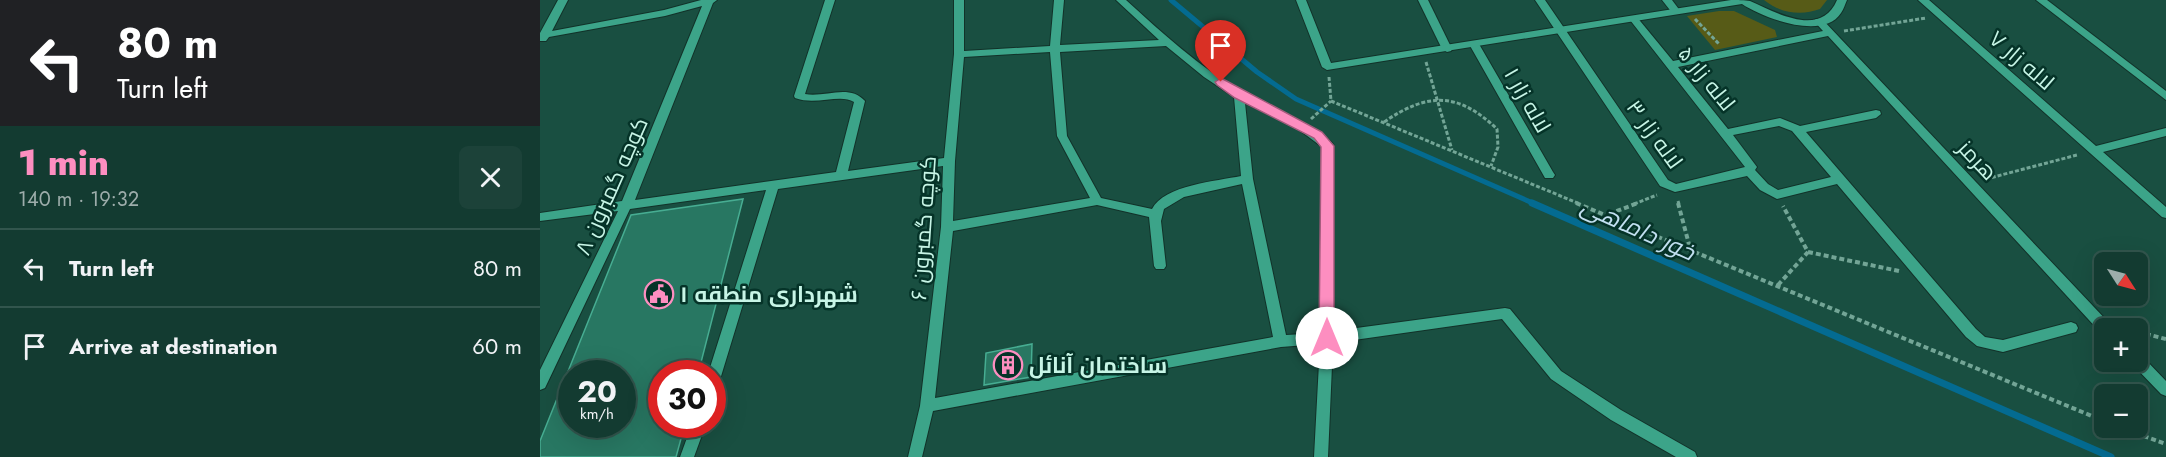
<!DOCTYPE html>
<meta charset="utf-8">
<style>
body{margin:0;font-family:Jost,Cairo,sans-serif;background:#1c4239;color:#f1f3f6;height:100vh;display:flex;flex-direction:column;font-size:22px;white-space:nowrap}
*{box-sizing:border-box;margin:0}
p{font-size:20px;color:#9dadab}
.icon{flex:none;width:33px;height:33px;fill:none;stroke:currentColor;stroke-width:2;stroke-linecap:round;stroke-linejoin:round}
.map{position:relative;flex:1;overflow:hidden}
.side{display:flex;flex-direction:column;background:#133b31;width:540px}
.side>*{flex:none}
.banner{background:#202124;color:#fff;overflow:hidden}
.needle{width:39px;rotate:126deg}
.tools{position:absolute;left:1554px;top:252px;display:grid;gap:12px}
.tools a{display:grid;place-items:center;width:54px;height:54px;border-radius:9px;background:#133b31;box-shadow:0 6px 24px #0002,0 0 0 2px #32554d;font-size:30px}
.speed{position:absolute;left:18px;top:360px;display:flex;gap:12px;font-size:30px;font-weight:700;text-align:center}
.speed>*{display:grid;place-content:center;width:78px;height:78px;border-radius:50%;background:#133b31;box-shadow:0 6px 24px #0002,0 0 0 2px #32554d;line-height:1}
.speed small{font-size:15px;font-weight:400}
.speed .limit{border:9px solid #d22;background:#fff;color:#111}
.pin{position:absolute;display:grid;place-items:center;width:51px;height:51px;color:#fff;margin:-62px -26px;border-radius:50% 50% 50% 0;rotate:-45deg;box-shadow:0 0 6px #0007}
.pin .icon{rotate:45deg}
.me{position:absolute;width:66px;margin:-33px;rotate:0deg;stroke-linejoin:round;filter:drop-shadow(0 0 4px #0008)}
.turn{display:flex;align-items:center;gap:21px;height:126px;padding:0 18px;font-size:27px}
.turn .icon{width:78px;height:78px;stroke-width:2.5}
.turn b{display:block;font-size:42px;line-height:51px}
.round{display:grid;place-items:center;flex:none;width:63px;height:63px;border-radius:9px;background:#1c4239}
.head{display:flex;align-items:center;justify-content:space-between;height:102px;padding:0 18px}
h1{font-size:36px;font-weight:800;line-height:45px;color:#fd8ec0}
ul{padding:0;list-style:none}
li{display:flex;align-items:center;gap:18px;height:78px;padding:0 18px;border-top:2px solid #32554d}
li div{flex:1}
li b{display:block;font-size:22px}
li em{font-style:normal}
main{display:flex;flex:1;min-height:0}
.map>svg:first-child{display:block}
</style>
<main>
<section class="side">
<div class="banner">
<div class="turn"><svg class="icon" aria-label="left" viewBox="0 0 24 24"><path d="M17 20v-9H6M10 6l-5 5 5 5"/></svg><div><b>80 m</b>Turn left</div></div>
</div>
<div class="head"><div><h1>1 min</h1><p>140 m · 19:32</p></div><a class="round"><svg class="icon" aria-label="close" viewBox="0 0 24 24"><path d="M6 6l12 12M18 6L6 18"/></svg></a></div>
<ul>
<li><svg class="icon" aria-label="left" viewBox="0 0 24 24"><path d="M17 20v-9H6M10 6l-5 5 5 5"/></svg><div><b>Turn left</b></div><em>80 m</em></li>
<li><svg class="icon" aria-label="arrive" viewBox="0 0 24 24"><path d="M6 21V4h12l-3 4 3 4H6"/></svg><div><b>Arrive at destination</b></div><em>60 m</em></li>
</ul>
</section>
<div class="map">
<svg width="1626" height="457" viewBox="0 0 1626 457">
<rect width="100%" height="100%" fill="#194f41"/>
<g fill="#575b17">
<path d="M 1224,0 L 1287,0 L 1280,9 C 1261,16 1240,13 1224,0 Z"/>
<path d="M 1179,11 L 1194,11 L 1235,30 L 1237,37 L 1175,50 L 1147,16 Z"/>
</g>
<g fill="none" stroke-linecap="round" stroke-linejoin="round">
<path stroke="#046b91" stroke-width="5" d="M 631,0 L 717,72 L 756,99 L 995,204"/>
<path stroke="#046b91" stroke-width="7" d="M 992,203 L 1571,457"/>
</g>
<g fill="#287762" stroke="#47ad92" stroke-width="1.5" fill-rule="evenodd">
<path d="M 203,199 L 158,374 L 122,374 L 122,424 L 145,424 L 136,457 L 0,457 L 0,441 L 91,215 ZM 32,374 L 82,374 L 82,424 L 32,424 Z"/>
<path d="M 492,344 L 491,377 L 444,385 L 446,353 Z"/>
</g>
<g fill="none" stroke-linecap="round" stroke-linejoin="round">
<g stroke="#123229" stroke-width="2">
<g id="minor">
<path d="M 18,0 L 28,0 L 12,31 L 124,10 L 161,0 L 177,0 L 173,3 L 95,200 L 296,172 L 314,102 C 300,93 276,106 255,98 L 254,96 L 285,0 L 295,0 L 265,94 C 285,98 309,83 325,101 L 308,171 L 404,158 L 414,54 L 414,0 L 424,0 L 424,51 L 510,46 L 514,0 L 524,0 L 520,45 L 619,40 L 576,0 L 586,0 C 622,33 659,66 701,92 C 731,110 766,118 792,143 L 794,146 L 794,331 L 965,308 L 970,309 L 1021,371 L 1081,410 L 1155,452 L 1157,457 L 1136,457 L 1071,420 L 1011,379 L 962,319 L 793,343 L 788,457 L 774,457 L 780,344 L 741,347 L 393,411 L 382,457 L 368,457 L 380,406 L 401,227 L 403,166 L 238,189 L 179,383 L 177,387 L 172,389 L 172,374 L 168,374 L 226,190 L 90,209 L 5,388 L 0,390 L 0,370 L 78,211 L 0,221 L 0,213 L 82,201 L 162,6 L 125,16 L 9,37 L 6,41 L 0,41 L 0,33 ZM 626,46 L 664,77 L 694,97 L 701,176 C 677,181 624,185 612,209 L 561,198 L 527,136 L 520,52 ZM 510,52 L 517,136 L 550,198 L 413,221 L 415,161 L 424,57 ZM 705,103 L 754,126 L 782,147 L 780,333 L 746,335 L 713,179 ZM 702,184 L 733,337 L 395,398 L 413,231 L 557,205 L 609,217 L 614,266 L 616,269 L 624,269 L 626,266 L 621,221 L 624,209 L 644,197 Z"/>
<path d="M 878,0 L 888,0 L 912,49 L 911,51 L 907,52 L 902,49 Z"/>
<path d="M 995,0 L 1005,0 L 1128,180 L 1136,184 L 1205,167 L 1090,20 L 1090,16 L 1096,16 L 1133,61 L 1283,31 L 1274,21 L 1276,19 L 1282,19 L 1570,324 L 1571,328 L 1564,328 L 1564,333 L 1560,332 L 1288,36 L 1138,67 L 1188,129 L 1240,118 L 1260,126 L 1336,110 L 1340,111 L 1341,114 L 1336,118 L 1266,132 L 1436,329 L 1445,337 L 1463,340 L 1531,322 L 1536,324 L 1538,328 L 1536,332 L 1463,352 L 1437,346 L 1426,337 L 1297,184 L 1237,199 L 1220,190 L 1207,176 L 1135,192 L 1120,186 ZM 1239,126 L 1252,131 L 1291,177 L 1238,190 L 1228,184 L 1215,170 L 1217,167 L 1193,135 Z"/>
<path d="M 1122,0 L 1132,0 L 1141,12 L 1139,14 L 1133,14 Z"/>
<path d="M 1378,0 L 1389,0 L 1556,146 L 1626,128 L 1626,136 L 1563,152 L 1626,207 L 1626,218 L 1622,217 Z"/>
<path d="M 1496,0 L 1507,0 L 1626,91 L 1626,100 Z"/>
<path d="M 934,41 L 939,44 L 1013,172 L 1015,175 L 1013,178 L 1005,178 L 929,44 Z"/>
<path d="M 1598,355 L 1603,357 L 1626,381 L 1626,396 L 1621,394 L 1593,365 L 1591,362 L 1598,362 Z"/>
<path d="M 152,424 L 166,424 L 154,457 L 140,457 Z"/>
</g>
</g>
<g stroke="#123229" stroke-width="2">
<path id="tertiary" d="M 756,0 L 766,0 L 791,63 L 1191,0 C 1197,0 1205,0 1210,1 C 1237,13 1281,38 1297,0 L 1307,0 C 1305,4 1304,9 1301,13 C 1283,41 1223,18 1202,4 L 787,70 L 782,67 Z"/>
</g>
<g stroke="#73a596" stroke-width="3" stroke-dasharray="4 2" stroke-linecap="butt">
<path d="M 1155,19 L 1179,44"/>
<path d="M 1304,31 L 1386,18"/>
<path d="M 886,62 L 912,150"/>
<path d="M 789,77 L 791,101 L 1040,204"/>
<path d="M 771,119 L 791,101"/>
<path d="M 844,122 C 888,92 918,92 957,129 L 958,147 L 951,166"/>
<path d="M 1446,179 L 1537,155"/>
<path d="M 1138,201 L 1139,204"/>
<path d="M 1094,204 L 1117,195"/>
</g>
<g stroke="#73a596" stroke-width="4" stroke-dasharray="5 3" stroke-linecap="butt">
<path d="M 1036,203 L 1564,421"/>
<path d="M 1138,203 L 1150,248"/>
<path d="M 1069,214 L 1098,203"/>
<path d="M 1268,252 L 1359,271"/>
<path d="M 1238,285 L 1268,252 L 1243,206"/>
<path d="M 1598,332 L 1626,339"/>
<path d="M 1581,428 L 1626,444"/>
</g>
<use href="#minor" fill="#3ca489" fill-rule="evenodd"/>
<use href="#tertiary" fill="#3ca489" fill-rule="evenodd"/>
</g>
<path fill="#fd8ec0" stroke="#a45c7d" stroke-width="1.5" d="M 681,78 L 782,132 L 794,146 L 794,338 L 792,342 L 781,342 L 779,338 L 781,147 L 774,138 L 695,98 L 677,85 L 675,82 Z"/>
<defs>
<g id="civic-ring" transform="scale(1.5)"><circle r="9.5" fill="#053328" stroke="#fd8ec0" stroke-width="1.5"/><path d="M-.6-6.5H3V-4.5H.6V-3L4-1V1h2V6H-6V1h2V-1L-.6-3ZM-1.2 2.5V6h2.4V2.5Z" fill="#fd8ec0"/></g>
<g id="building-ring" transform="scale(1.5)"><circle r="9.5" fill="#053328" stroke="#fd8ec0" stroke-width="1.5"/><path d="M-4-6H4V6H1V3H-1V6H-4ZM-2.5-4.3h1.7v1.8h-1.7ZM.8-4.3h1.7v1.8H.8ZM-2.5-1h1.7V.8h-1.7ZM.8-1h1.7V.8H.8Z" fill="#fd8ec0"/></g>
</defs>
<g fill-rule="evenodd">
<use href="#civic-ring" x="119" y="294"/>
<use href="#building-ring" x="468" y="365"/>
</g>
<g text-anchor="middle" stroke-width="5" stroke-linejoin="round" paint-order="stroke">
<g font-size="22" fill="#c7f5e6" stroke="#053328">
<text transform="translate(1482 60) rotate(41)" y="8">لاله زار ۷</text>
<text transform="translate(1167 78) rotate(51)" y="8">لاله زار ۵</text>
<text transform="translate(988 100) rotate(60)" y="8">لاله زار ۱</text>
<text transform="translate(1115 134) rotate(54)" y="8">لاله زار ۳</text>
<text transform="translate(1438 160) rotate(47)" y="8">هرمز</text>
<text transform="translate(71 186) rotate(-66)" y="8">کوچه گمبرون ۸</text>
<text transform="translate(383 228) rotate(-86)" y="8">کوچه گمبرون ۶</text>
</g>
<g font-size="22" font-weight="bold" fill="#c7f5e6" stroke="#053328" text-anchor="start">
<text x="140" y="302">شهرداری منطقه ۱</text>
<text x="489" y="373">ساختمان آنائل</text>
</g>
<g font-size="24" font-style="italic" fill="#c2e0f1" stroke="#053328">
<text transform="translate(1098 229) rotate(24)" y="8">خور داماهی</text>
</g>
</g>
</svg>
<div class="tools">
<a><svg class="needle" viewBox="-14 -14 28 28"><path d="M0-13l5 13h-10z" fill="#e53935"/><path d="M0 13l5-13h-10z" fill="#9dadab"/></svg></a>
<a>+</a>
<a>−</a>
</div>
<div class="speed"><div>20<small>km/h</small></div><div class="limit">30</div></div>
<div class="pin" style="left:681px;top:82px;background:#d93025"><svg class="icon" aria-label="arrive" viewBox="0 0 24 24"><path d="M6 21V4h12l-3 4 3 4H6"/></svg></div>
<svg class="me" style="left:787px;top:338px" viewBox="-20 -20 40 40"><circle r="19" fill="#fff"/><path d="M0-13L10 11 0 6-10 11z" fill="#fd8ec0"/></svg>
</div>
</main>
